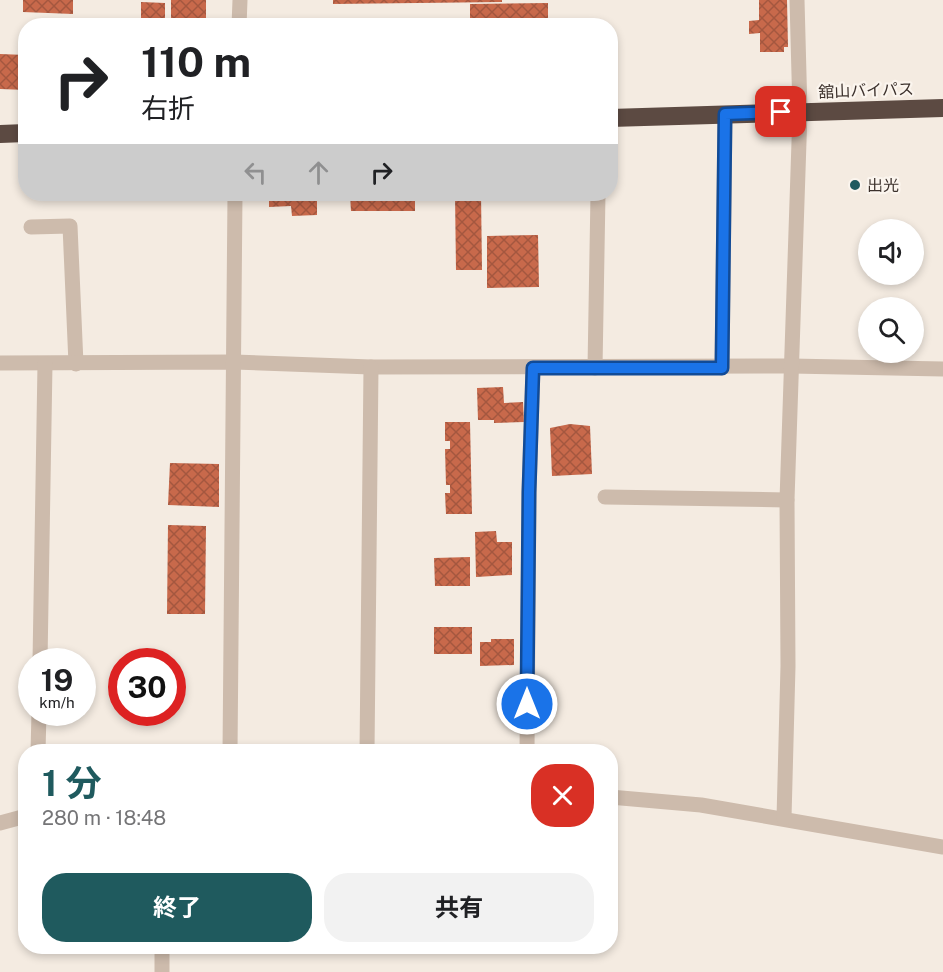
<!DOCTYPE html>
<html lang="ja">
<meta charset="utf-8">
<style>
body{margin:0;font-family:"Public Sans","Noto Sans JP",sans-serif;background:#f2f2f2;color:#202124;height:100vh;display:flex;flex-direction:column;font-size:22px;white-space:nowrap}
*{box-sizing:border-box;margin:0}
p{font-size:20px;color:#757577}
.icon{flex:none;width:33px;height:33px;fill:none;stroke:currentColor;stroke-width:2;stroke-linecap:round;stroke-linejoin:round}
.map{position:relative;flex:1;overflow:hidden}
.panel{position:absolute;left:18px;top:744px;width:600px;height:210px;display:flex;flex-direction:column;background:#fff;border-radius:24px;box-shadow:0 3px 9px #0003}
.panel>*{flex:none}
.guide{position:absolute;left:18px;top:18px;width:600px;height:183px;border-radius:24px;box-shadow:0 3px 9px #0003;background:#fff;color:#202124;overflow:hidden}
.controls{position:absolute;left:858px;top:219px;display:grid;gap:12px}
.controls a{display:grid;place-items:center;width:66px;height:66px;border-radius:50%;background:#fff;box-shadow:0 3px 9px #0003;font-size:30px}
.speed{position:absolute;left:18px;top:648px;display:flex;gap:12px;font-size:30px;font-weight:700;text-align:center}
.speed>*{display:grid;place-content:center;width:78px;height:78px;border-radius:50%;background:#fff;box-shadow:0 3px 9px #0003;line-height:1}
.speed small{font-size:15px;font-weight:400}
.speed .limit{border:9px solid #d22;background:#fff;color:#111}
.pin{position:absolute;display:grid;place-items:center;width:51px;height:51px;color:#fff;margin:-26px;border-radius:12px;box-shadow:0 3px 9px #0006}
.me{position:absolute;width:66px;margin:-33px;rotate:0deg;stroke-linejoin:round;filter:drop-shadow(0 0 4px #0008)}
.turn{display:flex;align-items:center;gap:21px;height:126px;padding:0 24px;font-size:27px}
.turn .icon{width:78px;height:78px;stroke-width:2.5}
.turn b{display:block;font-size:42px;line-height:51px}
.lanes{display:flex;align-items:center;height:57px;padding:0 24px;background:#0003;justify-content:center;gap:30px;direction:ltr}
.lanes .off{opacity:.35}
.round{display:grid;place-items:center;flex:none;width:63px;height:63px;border-radius:24px;background:#f2f2f2}
.headline{display:flex;align-items:center;justify-content:space-between;height:102px;padding:0 24px}
h1{font-size:36px;font-weight:700;line-height:45px;color:#1f5a5e}
.primary-button{display:flex;gap:12px;margin-top:auto;padding:12px 24px}
.primary-button a{flex:1;height:69px;border-radius:24px;background:#1f5a5e;color:#fff;font-size:24px;font-weight:700;line-height:69px;text-align:center}
.primary-button a+a{background:#f2f2f2;color:#202124}
.map>svg:first-child{display:block}
</style>
<div class="map">
<svg width="943" height="972" viewBox="0 0 943 972">
<defs>
<pattern id="building-cross-hatch" width="8" height="8" patternUnits="userSpaceOnUse" patternTransform="scale(1.5)"><rect width="8" height="8" fill="#c8694b"/><path d="M0 0l8 8M0 8l8-8" fill="none" stroke="#a4573f"/></pattern>
</defs>
<rect width="100%" height="100%" fill="#f4ebe1"/>
<g fill="url(#building-cross-hatch)">
<path d="M 23,0 L 73,0 L 73,14 L 23,12 Z"/>
<rect x="171" y="0" width="35" height="26"/>
<path d="M 333,0 L 502,0 L 502,2 L 333,4 Z"/>
<path d="M 759,0 L 787,0 L 788,47 L 784,47 L 784,52 L 760,52 L 760,33 L 749,34 L 749,21 L 759,20 Z"/>
<path d="M 141,2 L 165,3 L 165,26 L 141,26 Z"/>
<path d="M 548,3 L 548,26 L 470,26 L 470,4 Z"/>
<path d="M 0,54 L 26,55 L 26,90 L 0,89 Z"/>
<path d="M 269,194 L 317,194 L 317,215 L 292,216 L 291,206 L 269,207 Z"/>
<path d="M 350,194 L 415,194 L 415,211 L 351,211 Z"/>
<path d="M 455,194 L 481,194 L 482,270 L 456,270 Z"/>
<path d="M 538,235 L 539,287 L 487,288 L 487,236 Z"/>
<path d="M 503,387 L 504,403 L 523,402 L 524,422 L 494,423 L 494,420 L 478,420 L 477,388 Z"/>
<path d="M 445,422 L 470,422 L 472,514 L 446,514 L 445,493 L 450,493 L 450,485 L 446,485 L 445,449 L 450,449 L 450,441 L 445,441 Z"/>
<path d="M 570,424 L 590,426 L 592,474 L 552,476 L 550,428 Z"/>
<path d="M 170,463 L 219,464 L 219,507 L 168,505 Z"/>
<path d="M 168,525 L 206,526 L 205,614 L 167,614 Z"/>
<path d="M 496,531 L 497,542 L 512,542 L 512,575 L 476,577 L 475,532 Z"/>
<path d="M 470,557 L 470,586 L 435,586 L 434,558 Z"/>
<rect x="434" y="627" width="38" height="27"/>
<path d="M 491,639 L 514,639 L 514,665 L 480,666 L 480,642 L 491,642 Z"/>
<rect x="539" y="747" width="36" height="5"/>
</g>
<g fill="none" stroke-linecap="round" stroke-linejoin="round">
<g stroke="#cdbbac" stroke-width="15">
<path d="M 239,26 L 240,0"/>
<path d="M 31,227 L 70,226 L 76,364"/>
<path d="M 0,363 L 234,362 L 371,367 L 791,366 L 943,369"/>
<path d="M 595,368 L 598,194"/>
<path d="M 722,368 L 725,114"/>
<path d="M 605,497 L 787,500"/>
<path d="M 40,662 L 45,364"/>
<path d="M 38,752 L 39,712"/>
<path d="M 230,752 L 235,194"/>
<path d="M 367,752 L 371,367"/>
<path d="M 527,752 L 529,492 L 533,368"/>
<path d="M 610,797 L 701,805 L 943,847"/>
<path d="M 784,818 L 788,666 L 787,500 L 800,112 L 797,0"/>
<path d="M 0,823 L 26,816"/>
<path d="M 162,946 L 162,972"/>
</g>
<g stroke="#5c4a42" stroke-width="18">
<path d="M 610,118 L 943,108"/>
<path d="M 0,134 L 26,133"/>
</g>
</g>
<g fill="none" stroke-linecap="round" stroke-linejoin="round">
<g stroke="#114b97" stroke-width="15">
<path id="route" d="M 527,704 L 529,492 L 533,368 L 722,368 L 725,114 L 781,112"/>
</g>
<use href="#route" stroke="#1a73e8" stroke-width="10"/>
</g>
<circle fill="#1f5a5e" stroke="#fbf5ee" stroke-width="2" cx="855" cy="185" r="6"/>
<g text-anchor="middle" stroke-width="4.5" stroke-linejoin="round" paint-order="stroke">
<g font-size="16" fill="#3b302b" stroke="#fbf5ee">
<text transform="translate(866 90) rotate(-2)" y="6">舘山バイパス</text>
</g>
<g font-size="16" fill="#3b302b" stroke="#fbf5ee" text-anchor="start">
<text x="867" y="191">出光</text>
</g>
</g>
</svg>
<div class="controls">
<a><svg class="icon" aria-label="sound" viewBox="0 0 24 24"><path d="M4 9h4l5-4v14l-5-4H4zM17 9q2 3 0 6"/></svg></a>
<a><svg class="icon" aria-label="search" viewBox="0 0 24 24"><circle cx="10" cy="10" r="6"/><path d="M15 15l6 6"/></svg></a>
</div>
<div class="speed"><div>19<small>km/h</small></div><div class="limit">30</div></div>
<div class="pin" style="left:781px;top:112px;background:#d93025"><svg class="icon" aria-label="arrive" viewBox="0 0 24 24"><path d="M6 21V4h12l-3 4 3 4H6"/></svg></div>
<svg class="me" style="left:527px;top:704px" viewBox="-20 -20 40 40"><circle r="17" fill="#1a73e8" stroke="#fff" stroke-width="3"/><path d="M0-11L8 9 0 5-8 9z" fill="#fff"/></svg>
<div class="guide">
<div class="turn"><svg class="icon" aria-label="right" viewBox="0 0 24 24"><path d="M7 20v-9h11M14 6l5 5-5 5"/></svg><div><b>110 m</b>右折</div></div>
<div class="lanes"><svg class="icon off" aria-label="left" viewBox="0 0 24 24"><path d="M17 20v-9H6M10 6l-5 5 5 5"/></svg><svg class="icon off" aria-label="ahead" viewBox="0 0 24 24"><path d="M12 20V5M6 11l6-6 6 6"/></svg><svg class="icon" aria-label="right" viewBox="0 0 24 24"><path d="M7 20v-9h11M14 6l5 5-5 5"/></svg></div>
</div>
<section class="panel">
<div class="headline"><div><h1>1 分</h1><p>280 m · 18:48</p></div><a class="round" style="background:#d93025;color:#fff"><svg class="icon" aria-label="close" viewBox="0 0 24 24"><path d="M6 6l12 12M18 6L6 18"/></svg></a></div>
<div class="primary-button"><a>終了</a><a>共有</a></div>
</section>
</div>
